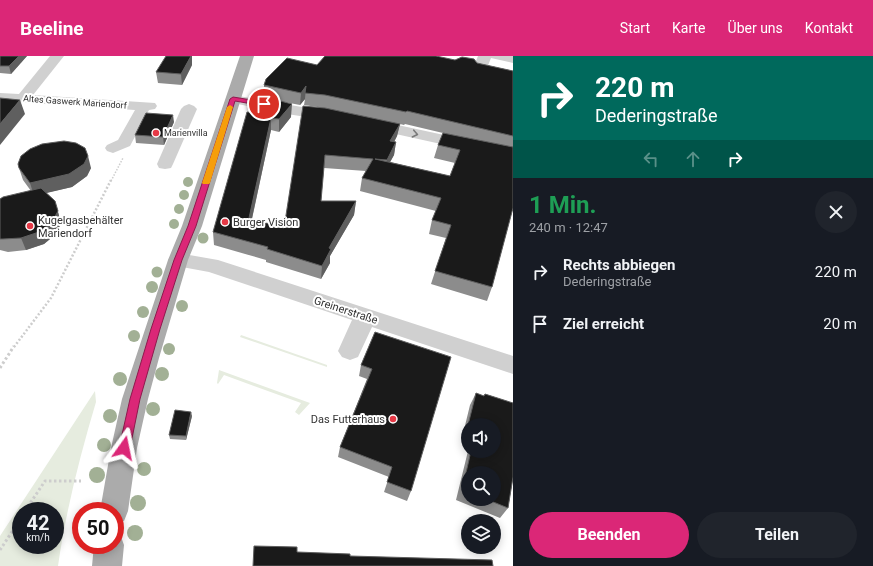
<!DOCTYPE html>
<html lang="de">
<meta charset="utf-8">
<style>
body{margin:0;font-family:Roboto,sans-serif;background:#20242c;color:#f1f3f6;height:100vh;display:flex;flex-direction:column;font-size:15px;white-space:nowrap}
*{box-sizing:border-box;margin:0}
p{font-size:13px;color:#9ea1a6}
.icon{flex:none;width:22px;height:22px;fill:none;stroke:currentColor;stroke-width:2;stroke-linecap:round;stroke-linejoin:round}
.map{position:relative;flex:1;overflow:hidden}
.panel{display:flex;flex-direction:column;background:#171b24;width:360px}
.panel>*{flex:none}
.hud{background:#00695c;color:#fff;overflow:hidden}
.fabs{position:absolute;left:461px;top:362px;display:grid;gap:8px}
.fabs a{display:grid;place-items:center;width:40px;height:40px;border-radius:50%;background:#171b24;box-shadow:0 2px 10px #0003;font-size:20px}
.speed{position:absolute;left:12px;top:446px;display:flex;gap:8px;font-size:20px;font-weight:700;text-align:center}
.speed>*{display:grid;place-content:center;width:52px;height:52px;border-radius:50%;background:#171b24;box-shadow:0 2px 10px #0003;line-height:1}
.speed small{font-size:10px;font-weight:400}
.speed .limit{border:6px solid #d22;background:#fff;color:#111}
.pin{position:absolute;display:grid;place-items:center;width:34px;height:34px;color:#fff;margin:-17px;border:2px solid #fff;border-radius:50%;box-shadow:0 1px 4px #0007}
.me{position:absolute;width:44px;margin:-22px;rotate:12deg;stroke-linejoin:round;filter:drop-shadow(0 0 3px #0008)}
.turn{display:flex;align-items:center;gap:14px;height:84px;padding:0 16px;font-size:18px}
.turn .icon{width:52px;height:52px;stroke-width:2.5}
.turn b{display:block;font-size:28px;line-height:34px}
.lanes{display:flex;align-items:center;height:38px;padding:0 16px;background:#0003;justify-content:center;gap:20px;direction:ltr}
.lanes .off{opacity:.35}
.round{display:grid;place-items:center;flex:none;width:42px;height:42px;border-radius:21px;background:#20242c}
.summary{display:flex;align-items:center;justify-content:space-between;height:68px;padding:0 16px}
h1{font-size:24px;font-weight:700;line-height:30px;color:#1e9e55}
.cta{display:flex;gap:8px;margin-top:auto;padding:8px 16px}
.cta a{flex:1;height:46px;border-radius:24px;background:#db2777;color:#fff;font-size:16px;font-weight:700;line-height:46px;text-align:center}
.cta a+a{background:#20242c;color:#f1f3f6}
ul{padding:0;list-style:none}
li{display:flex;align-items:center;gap:12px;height:52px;padding:0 16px}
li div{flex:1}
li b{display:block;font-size:15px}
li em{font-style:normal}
header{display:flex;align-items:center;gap:24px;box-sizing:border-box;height:56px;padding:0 20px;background:#db2777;color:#fff}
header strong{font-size:19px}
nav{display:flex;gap:22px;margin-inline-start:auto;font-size:14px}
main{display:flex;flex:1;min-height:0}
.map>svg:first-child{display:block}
</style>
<header>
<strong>Beeline</strong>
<nav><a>Start</a><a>Karte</a><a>Über uns</a><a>Kontakt</a></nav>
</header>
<main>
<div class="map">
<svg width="513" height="510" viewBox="0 0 513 510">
<rect width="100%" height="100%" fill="#fff"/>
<g fill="#e6ecdf" fill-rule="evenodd">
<path d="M 241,279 L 327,309 L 327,311 L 240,281 Z"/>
<path d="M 219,314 L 310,347 L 299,359 L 295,356 L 301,347 L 224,319 L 218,328 L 217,327 Z"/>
<path d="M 95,335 L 96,346 C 80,400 66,454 58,510 L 0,510 L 0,480 ZM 21,455 L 55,455 L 55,489 L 21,489 Z"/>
</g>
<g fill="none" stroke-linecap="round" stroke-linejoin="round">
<path stroke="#cdcdcd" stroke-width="1.5" stroke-dasharray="1.5 1.5" stroke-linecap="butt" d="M 111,125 L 123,102"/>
<path stroke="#cdcdcd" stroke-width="2.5" stroke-dasharray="2 2" stroke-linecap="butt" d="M 14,291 L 51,242 L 111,124"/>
<g stroke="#cdcdcd" stroke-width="3" stroke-dasharray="2.5 2.5" stroke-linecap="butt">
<path d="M 0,312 L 14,290"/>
<path d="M 25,455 L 45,425 L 81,425"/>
<path d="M 0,494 L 21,462"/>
</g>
<g fill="#d0d0d0" fill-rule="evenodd">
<path d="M 50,0 L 64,0 L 33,39 L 155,47 L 157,50 L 155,53 L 149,54 L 130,90 L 113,97 L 107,95 L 105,92 L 107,89 L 118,84 L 135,54 L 0,45 L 0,37 L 19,38 Z"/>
<path d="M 478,0 L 513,0 L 513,7 L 491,2 L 487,12 L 513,18 L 513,26 L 474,18 L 472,15 Z"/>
<path d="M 233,39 L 337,57 L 340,60 L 337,63 L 332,65 L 287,58 L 228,46 L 226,43 L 228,40 Z"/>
<path d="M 189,48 L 194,50 L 197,53 L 173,108 L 171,112 L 165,113 L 159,112 L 157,108 L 181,53 L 184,50 Z"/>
<path d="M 370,63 L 513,94 L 513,104 L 364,71 L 362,68 L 364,65 Z"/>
<path d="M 178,197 L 218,204 L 513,300 L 513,318 L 372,271 L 358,301 L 350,304 L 342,301 L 338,295 L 352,264 L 209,216 L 171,209 L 168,204 L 171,199 Z"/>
</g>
<g fill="#ababab" fill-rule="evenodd">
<path d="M 240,0 L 254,0 L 202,170 L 188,204 L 159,302 L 148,343 L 137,392 L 128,455 L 124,465 L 115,468 L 115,455 L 100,455 L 111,392 L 122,343 L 168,204 L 182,170 Z"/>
<path d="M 115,476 L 120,478 L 124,489 L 122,510 L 92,510 L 94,489 L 115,489 Z"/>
</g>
</g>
<g fill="#a2b095">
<circle cx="188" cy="126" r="5"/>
<circle cx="184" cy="139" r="5"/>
<circle cx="179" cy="153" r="5"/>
<circle cx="174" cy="168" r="5"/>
<circle cx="203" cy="182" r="5.5"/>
<circle cx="157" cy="216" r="5.5"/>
<circle cx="152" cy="231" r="6"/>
<circle cx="182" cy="250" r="6"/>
<circle cx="143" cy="256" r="6"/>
<circle cx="134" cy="280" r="6"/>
<circle cx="169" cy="293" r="6"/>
<circle cx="162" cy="318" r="7"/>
<circle cx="120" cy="323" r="7"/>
<circle cx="153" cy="353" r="7"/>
<circle cx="110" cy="360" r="7"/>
<circle cx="104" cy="389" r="7"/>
<circle cx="144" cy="413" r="7"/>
<circle cx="97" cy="419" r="8"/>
<circle cx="138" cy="447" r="8"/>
<circle cx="135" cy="477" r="8"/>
</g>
<g fill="#8c8c8c" fill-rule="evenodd">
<path d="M 0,0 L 27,0 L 11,18 L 0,17 Z"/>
<path d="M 477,7 L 513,15 L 513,152 L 492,231 L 487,245 L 431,228 L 446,182 L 429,178 L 432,164 L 436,155 L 360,135 L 362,122 L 366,115 L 324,112 L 321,145 L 356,145 L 354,159 L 330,200 L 330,207 L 321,223 L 266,206 L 266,204 L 214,189 L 213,176 L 256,57 L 264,41 L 264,29 L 317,9 ZM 305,43 L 304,49 L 324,52 L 284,172 L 252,163 L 271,74 L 279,76 L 291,61 L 279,45 L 300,49 ZM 400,68 L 404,69 L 405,68 L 443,77 L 438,89 L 434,102 L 455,107 L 450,120 L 390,106 L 394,99 L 396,86 L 394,86 L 397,80 Z"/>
<path d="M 192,9 L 182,29 L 158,27 L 156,16 Z"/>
<path d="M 174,66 L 164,89 L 136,87 L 135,79 Z"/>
<path d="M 19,112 L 91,112 L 87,120 L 72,131 L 45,137 L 55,145 L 61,167 L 56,178 L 44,188 L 26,194 L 8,196 L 0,194 L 0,143 L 31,135 L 23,124 Z"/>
<path d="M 375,276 L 411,435 L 407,445 L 384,436 L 389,421 L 338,401 L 340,391 L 367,323 L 359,320 L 361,309 Z"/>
<path d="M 476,337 L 484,340 L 485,338 L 513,347 L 513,423 L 508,452 L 500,462 L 456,444 L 468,395 L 494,395 L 494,369 L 468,369 L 468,384 L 462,382 L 470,349 ZM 468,417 L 494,443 L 468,443 Z"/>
<path d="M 192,360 L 186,384 L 170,383 L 169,379 Z"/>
</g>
<g fill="#5f5f5f">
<path d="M 19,0 L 27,0 L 11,18 L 9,10 Z"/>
<path d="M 191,0 L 192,0 L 192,9 L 182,29 L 181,18 Z"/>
<path d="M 306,30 L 305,43 L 300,49 L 301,37 Z"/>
<path d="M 20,44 L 25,58 L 0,89 L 0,68 Z"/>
<path d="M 292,48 L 291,61 L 279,76 L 279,63 Z"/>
<path d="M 173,59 L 174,66 L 164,89 L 163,81 Z"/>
<path d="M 271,62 L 271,74 L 249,176 L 249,162 Z"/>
<path d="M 400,68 L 397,80 L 388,98 L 390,85 Z"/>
<path d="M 396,86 L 394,99 L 384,117 L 387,104 Z"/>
<path d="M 88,100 L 91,112 L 87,120 L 72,131 L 34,140 L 30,127 Z"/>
<path d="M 55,145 L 61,167 L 56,178 L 44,188 L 26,194 L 21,182 Z"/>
<path d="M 356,145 L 354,159 L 330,200 L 330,207 L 321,223 L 322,210 L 329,192 Z"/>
<path d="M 191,356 L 192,360 L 186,384 L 186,380 Z"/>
</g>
<g fill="#1a1a1a" stroke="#5f5f5f">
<path d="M 0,0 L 19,0 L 9,10 L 0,10 Z"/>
<path d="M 166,0 L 191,0 L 181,18 L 156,16 Z"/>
<path d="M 325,0 L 436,0 L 455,4 L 462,1 L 474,3 L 477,7 L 513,15 L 513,80 L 407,55 L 406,56 L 325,39 L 305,37 L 306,30 L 301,37 L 264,29 L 266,23 L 287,2 L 317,9 Z"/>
<path d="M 261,40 L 292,48 L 279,63 L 271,62 L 249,162 L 284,172 L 303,50 L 325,52 L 400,68 L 390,85 L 396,86 L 387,104 L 375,103 L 450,120 L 460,94 L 438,89 L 443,77 L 513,91 L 513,152 L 492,231 L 435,215 L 451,169 L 432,164 L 441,142 L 362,122 L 373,103 L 325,99 L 321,145 L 356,145 L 329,192 L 331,193 L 322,210 L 267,193 L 268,191 L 213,176 L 247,56 L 256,57 Z"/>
<path d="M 0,42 L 20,44 L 0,68 Z"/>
<path d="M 146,57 L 173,59 L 163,81 L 135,79 Z"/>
<path d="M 64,85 L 76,87 L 85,92 L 88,100 L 84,108 L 69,118 L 30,127 L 19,112 L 18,108 L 21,100 L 30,93 L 42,88 Z"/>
<path d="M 41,132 L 55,145 L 58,155 L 52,166 L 39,176 L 21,182 L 3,183 L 0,183 L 0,143 L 3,141 Z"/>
<path d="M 375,276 L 451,301 L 411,435 L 387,426 L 392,411 L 340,391 L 372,313 L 361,309 Z"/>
<path d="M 476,337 L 484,340 L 485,338 L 513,347 L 513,421 L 508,452 L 486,443 L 494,443 L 494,417 L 468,417 L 468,436 L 462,434 L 471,395 L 494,395 L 494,369 L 468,369 Z"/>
<path d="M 175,354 L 191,356 L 186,380 L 169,379 Z"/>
<path d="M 254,490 L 297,491 L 297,496 L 350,498 L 350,500 L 492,504 L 493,510 L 253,510 Z"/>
</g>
<defs><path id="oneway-chevron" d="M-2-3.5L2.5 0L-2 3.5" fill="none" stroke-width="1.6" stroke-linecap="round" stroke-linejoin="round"/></defs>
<use stroke="#7a7a7a" href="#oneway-chevron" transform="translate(415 78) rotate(12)"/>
<path fill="#db2777" stroke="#8e194d" d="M 233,41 L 264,46 L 267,48 L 264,50 L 235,45 L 196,170 L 182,204 L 160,273 L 140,343 L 130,392 L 128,395 L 124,397 L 120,395 L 119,392 L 130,343 L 151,273 L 174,204 L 188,170 L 230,43 Z"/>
<path fill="#f59e0b" d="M 230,49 L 233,51 L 210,127 L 209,128 L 203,128 L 202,127 L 227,51 Z"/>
<g fill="#e63946" stroke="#fff" stroke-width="1.5">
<circle cx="156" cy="77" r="4"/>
<circle cx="225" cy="166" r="4"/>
<circle cx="30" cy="170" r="4"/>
<circle cx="393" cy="363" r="4"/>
</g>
<g text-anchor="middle" stroke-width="4" stroke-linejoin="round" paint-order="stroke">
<g font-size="9" fill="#333" stroke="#fff">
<text transform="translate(75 46) rotate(4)" y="3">Altes Gaswerk Mariendorf</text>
</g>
<g font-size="9" fill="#333" stroke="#fff" text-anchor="start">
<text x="164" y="80">Marienvilla</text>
</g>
<g font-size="11" fill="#333" stroke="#fff" text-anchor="start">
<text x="38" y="168">Kugelgasbehälter<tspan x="38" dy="13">Mariendorf</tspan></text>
<text x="233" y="170">Burger Vision</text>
<text x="385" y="367" text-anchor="end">Das Futterhaus</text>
</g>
<g font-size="11" fill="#333" stroke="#fff">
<text transform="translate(346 254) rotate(18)" y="4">Greinerstraße</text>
</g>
</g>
</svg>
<div class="fabs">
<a><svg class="icon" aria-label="sound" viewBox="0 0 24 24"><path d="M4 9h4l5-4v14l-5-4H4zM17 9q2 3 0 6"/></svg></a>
<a><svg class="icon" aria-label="search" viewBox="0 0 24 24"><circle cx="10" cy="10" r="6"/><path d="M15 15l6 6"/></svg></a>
<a><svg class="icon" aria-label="layers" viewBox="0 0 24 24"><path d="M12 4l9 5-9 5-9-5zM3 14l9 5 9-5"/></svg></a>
</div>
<div class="speed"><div>42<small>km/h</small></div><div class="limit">50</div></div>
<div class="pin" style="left:264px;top:48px;background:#d93025"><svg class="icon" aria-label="arrive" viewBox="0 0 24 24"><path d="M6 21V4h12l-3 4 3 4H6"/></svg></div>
<svg class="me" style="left:124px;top:392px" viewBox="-20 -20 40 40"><path d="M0-17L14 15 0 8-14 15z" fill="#db2777" stroke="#fff" stroke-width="4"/></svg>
</div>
<section class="panel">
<div class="hud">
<div class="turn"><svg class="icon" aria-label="right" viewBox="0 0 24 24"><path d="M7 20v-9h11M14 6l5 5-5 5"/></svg><div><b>220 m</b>Dederingstraße</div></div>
<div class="lanes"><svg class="icon off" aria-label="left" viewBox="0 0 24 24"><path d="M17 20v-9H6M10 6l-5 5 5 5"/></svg><svg class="icon off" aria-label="ahead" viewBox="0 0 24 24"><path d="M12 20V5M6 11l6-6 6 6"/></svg><svg class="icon" aria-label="right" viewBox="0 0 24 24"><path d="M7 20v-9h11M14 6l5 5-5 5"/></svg></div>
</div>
<div class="summary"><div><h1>1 Min.</h1><p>240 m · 12:47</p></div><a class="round"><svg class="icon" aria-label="close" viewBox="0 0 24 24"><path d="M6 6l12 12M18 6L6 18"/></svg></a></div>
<ul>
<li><svg class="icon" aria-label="right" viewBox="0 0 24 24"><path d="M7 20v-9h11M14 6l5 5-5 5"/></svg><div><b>Rechts abbiegen</b><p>Dederingstraße</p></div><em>220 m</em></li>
<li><svg class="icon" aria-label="arrive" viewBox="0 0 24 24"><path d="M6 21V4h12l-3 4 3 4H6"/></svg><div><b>Ziel erreicht</b></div><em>20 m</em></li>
</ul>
<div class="cta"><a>Beenden</a><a>Teilen</a></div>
</section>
</main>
